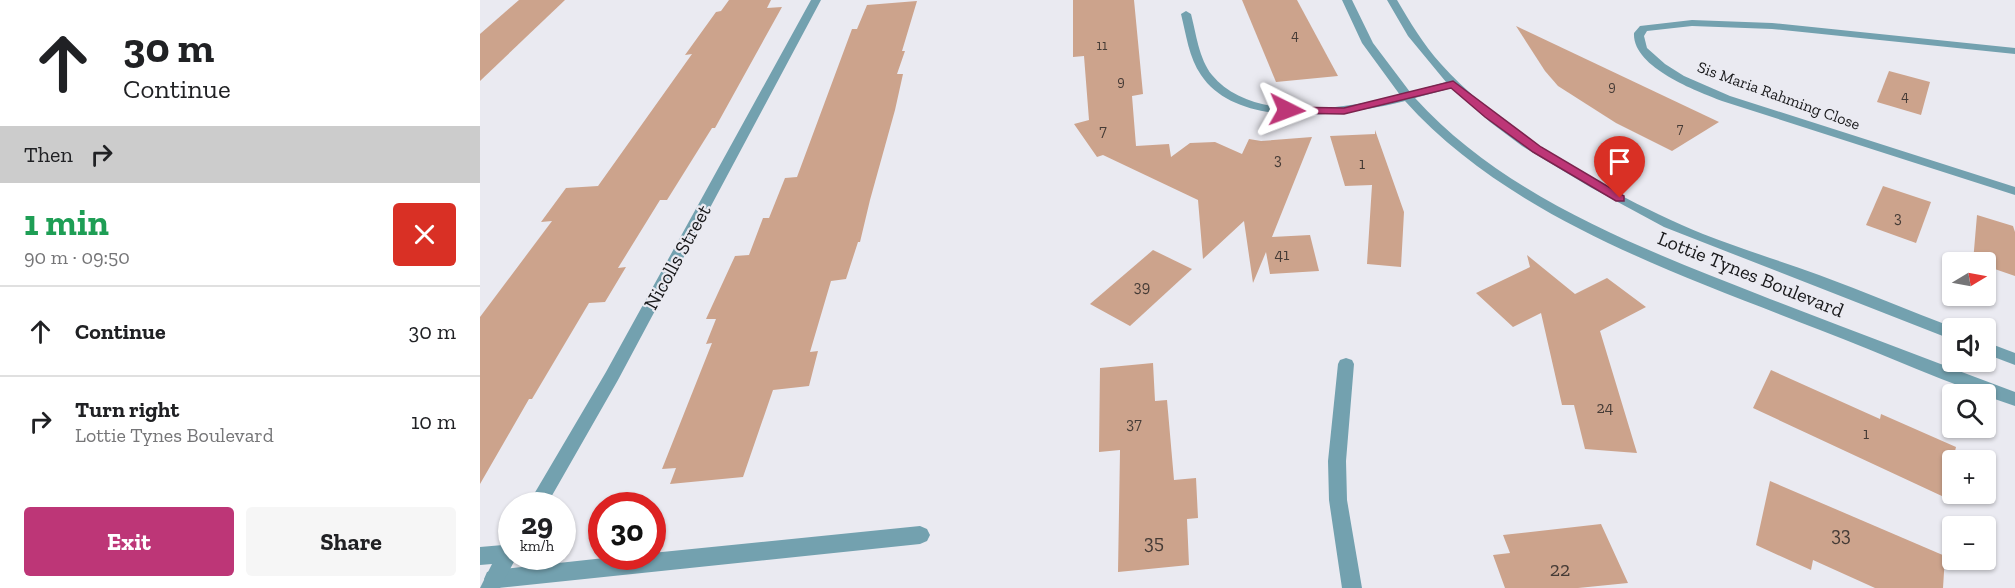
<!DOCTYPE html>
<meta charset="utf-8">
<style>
body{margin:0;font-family:"Zilla Slab",serif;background:#f6f6f6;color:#202124;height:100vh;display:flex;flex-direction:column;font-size:22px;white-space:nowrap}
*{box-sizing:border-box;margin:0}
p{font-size:20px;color:#757577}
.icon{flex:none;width:33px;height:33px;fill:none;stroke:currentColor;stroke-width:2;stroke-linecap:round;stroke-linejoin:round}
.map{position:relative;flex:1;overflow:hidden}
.sheet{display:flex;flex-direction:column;background:#fff;width:480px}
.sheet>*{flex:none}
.hud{background:#fff;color:#202124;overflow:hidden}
.needle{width:39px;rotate:80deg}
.buttons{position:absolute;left:1462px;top:252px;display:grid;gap:12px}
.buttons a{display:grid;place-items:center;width:54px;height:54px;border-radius:6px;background:#fff;box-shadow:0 2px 4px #0004;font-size:30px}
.speed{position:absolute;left:18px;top:492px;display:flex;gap:12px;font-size:30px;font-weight:700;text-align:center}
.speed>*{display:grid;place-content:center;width:78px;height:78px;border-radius:50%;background:#fff;box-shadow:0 2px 4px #0004;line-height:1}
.speed small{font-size:15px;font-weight:400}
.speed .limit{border:9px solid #d22;background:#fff;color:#111}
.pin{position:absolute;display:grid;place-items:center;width:51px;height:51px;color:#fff;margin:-62px -26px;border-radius:50% 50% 50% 0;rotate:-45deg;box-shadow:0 0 6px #0007}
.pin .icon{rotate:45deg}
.me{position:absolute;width:66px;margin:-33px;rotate:93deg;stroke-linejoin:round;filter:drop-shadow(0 0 4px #0008)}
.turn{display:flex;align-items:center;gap:21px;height:126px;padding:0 24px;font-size:27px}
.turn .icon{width:78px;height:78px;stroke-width:2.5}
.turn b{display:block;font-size:42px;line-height:51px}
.then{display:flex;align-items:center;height:57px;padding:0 24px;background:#0003;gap:12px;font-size:22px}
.round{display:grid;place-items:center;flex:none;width:63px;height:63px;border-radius:6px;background:#f6f6f6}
.headline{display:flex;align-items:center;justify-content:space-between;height:102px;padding:0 24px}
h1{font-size:36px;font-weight:700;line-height:45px;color:#1e9e55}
.action{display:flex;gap:12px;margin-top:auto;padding:12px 24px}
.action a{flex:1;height:69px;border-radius:6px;background:#bd3677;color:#fff;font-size:24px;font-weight:700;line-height:69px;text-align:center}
.action a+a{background:#f6f6f6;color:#202124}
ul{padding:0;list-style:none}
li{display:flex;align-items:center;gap:18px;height:90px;padding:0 24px;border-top:2px solid #e0e0e0}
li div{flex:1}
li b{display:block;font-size:22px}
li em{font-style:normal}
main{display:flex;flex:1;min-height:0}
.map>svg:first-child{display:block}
</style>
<main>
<section class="sheet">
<div class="hud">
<div class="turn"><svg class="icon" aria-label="ahead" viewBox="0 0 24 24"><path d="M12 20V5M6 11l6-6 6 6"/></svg><div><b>30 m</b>Continue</div></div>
<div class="then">Then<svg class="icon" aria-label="right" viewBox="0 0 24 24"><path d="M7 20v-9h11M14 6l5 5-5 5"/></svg></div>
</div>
<div class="headline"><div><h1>1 min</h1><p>90 m · 09:50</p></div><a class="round" style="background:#d93025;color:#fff"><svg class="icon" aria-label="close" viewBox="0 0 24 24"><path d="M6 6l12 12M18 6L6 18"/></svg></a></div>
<ul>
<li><svg class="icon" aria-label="ahead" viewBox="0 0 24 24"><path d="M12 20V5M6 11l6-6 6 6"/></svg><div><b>Continue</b></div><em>30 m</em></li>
<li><svg class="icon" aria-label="right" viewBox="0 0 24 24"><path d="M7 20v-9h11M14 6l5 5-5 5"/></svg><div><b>Turn right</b><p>Lottie Tynes Boulevard</p></div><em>10 m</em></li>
</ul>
<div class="action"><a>Exit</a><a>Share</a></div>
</section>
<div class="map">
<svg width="1535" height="588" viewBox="0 0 1535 588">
<rect width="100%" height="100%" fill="#eaeaf1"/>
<g fill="#cca38c">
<path d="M 39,0 L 85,0 L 0,81 L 0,34 Z"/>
<path d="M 249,0 L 291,0 L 287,8 L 302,7 L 235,128 L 232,128 L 187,200 L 180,200 L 138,268 L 146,267 L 125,302 L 109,303 L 52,399 L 49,399 L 0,484 L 0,317 L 72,221 L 61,222 L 86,188 L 118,186 L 212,54 L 205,55 L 236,12 L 241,11 Z"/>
<path d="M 593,0 L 654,0 L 663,94 L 652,96 L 656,146 L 689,144 L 691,157 L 710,143 L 735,142 L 762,154 L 769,139 L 781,141 L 832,137 L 792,237 L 830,235 L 839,271 L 790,274 L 786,252 L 773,283 L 764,221 L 723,259 L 718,200 L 623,155 L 617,157 L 594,124 L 609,120 L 604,56 L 593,57 Z"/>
<path d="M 762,0 L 817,0 L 858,76 L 796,82 Z"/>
<path d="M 437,1 L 422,51 L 425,51 L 417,74 L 423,74 L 415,110 L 390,200 L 380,242 L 378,242 L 366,279 L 351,281 L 330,352 L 338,351 L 329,386 L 293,390 L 263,477 L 190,484 L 196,468 L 182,469 L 232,343 L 226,344 L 236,319 L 226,319 L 255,256 L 269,255 L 283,218 L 289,218 L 305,178 L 317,177 L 372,29 L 377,29 L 387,5 Z"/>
<path d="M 1036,26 L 1239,122 L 1192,151 L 1136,123 L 1078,86 L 1065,71 Z"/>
<path d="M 1409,71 L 1450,82 L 1441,115 L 1397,102 Z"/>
<path d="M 895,130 L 924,212 L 921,267 L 887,264 L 892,185 L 865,186 L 850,136 L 895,134 Z"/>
<path d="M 1403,186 L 1451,202 L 1436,243 L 1386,225 Z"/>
<path d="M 1497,215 L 1533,226 L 1535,232 L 1535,276 L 1506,266 L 1506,262 L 1493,262 Z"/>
<path d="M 673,250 L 712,269 L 650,326 L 610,304 Z"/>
<path d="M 1047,255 L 1095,294 L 1127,278 L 1166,307 L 1120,331 L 1157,453 L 1105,449 L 1094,405 L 1082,405 L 1061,313 L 1033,327 L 996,293 L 1050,267 Z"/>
<path d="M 673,363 L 675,401 L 687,400 L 694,480 L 716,478 L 718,518 L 707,519 L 709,565 L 638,572 L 640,450 L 619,452 L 620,368 Z"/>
<path d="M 1291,370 L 1400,419 L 1401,414 L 1476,447 L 1464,497 L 1273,408 Z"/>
<path d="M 1290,481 L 1465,556 L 1463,588 L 1395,588 L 1333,560 L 1331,570 L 1276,545 Z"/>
<path d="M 1121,524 L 1148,583 L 1098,588 L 1025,588 L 1013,555 L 1030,553 L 1023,535 Z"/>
</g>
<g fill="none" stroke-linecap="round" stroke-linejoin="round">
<path fill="#73a1af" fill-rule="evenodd" d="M 440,526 L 447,529 L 450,535 L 447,541 L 440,544 L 18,588 L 7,586 L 4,579 L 7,572 L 14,570 L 143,556 L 172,556 L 172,553 Z"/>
<g fill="#73a1af" fill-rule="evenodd">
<path d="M 331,0 L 341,0 L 138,380 L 66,506 L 47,506 L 126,372 Z"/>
<path d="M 862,0 L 872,0 L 893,43 L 930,92 L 966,82 L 928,36 L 907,0 L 917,0 C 930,22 943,44 961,64 C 1025,135 1135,198 1223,234 C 1261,249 1301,261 1339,275 C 1385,292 1430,311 1475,328 L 1473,328 L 1473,340 L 1184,227 L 1110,187 L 1042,146 L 1010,122 L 972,88 L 935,98 C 1025,197 1158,247 1280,295 C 1365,328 1450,360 1535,392 L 1535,406 C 1469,384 1405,355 1340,330 C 1198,274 1030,218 925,101 C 870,115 759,132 721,75 C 709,58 706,34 701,14 L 706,11 L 711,14 C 716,33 719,59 732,75 C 772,124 867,109 920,95 L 882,43 Z"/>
<path d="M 1212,20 L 1292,23 L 1535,48 L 1535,54 L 1292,29 L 1212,26 L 1167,31 L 1164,36 L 1167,48 L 1185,64 L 1204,76 L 1250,96 L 1535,187 L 1535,195 L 1242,101 C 1216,91 1152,67 1154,33 L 1160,26 Z"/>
<path d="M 1506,342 L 1535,353 L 1535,365 L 1506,354 Z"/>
<path d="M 866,358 L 872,360 L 874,364 L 866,461 L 867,500 L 882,588 L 862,588 L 849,500 L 848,461 L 858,364 L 860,360 Z"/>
<path d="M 32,538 L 32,556 L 37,556 L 20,588 L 0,588 L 12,564 L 0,565 L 0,547 L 23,545 L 25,541 Z"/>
</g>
</g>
<path fill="#bd3677" stroke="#7b234d" stroke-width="1.5" d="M 973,81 L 1061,147 L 1144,196 L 1144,201 L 1136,201 L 1053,152 L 1005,117 L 971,88 L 864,114 L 807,113 L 801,110 L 807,107 L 864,108 Z"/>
<g text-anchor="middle" stroke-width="4.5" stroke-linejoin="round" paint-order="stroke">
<g font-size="14" fill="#453b36">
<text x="815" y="40">4</text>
<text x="622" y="50">11</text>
<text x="641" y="86">9</text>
<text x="1132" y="91">9</text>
<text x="1425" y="101">4</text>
<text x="1200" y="133">7</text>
</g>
<g font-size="16" fill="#18181a" stroke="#eaeaf1">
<text transform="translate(1299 95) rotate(20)" y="6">Sis Maria Rahming Close</text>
</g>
<g font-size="16" fill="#453b36">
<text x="623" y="136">7</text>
<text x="798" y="165">3</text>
<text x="882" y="169">1</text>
<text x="1418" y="223">3</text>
<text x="802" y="260">41</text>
<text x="662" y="292">39</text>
<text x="1125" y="413">24</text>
<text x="654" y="429">37</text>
<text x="1386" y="439">1</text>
</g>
<g font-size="20" fill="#18181a" stroke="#eaeaf1">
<text transform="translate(197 257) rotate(-61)" y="7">Nicolls Street</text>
<text transform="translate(1271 274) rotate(22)" y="7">Lottie Tynes Boulevard</text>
</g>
<g font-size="20" fill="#453b36">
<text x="1361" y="541">33</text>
<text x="674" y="549">35</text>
<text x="1080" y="576">22</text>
</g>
</g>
</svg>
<div class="buttons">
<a><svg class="needle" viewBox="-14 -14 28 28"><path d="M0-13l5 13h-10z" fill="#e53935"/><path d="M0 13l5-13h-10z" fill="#757577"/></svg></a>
<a><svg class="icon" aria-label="sound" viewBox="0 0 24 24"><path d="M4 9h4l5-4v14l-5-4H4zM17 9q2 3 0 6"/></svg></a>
<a><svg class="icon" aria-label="search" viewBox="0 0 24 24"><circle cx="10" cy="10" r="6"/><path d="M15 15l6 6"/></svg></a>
<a>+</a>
<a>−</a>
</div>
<div class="speed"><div>29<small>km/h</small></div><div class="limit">30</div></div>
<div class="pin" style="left:1140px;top:198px;background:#d93025"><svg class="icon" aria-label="arrive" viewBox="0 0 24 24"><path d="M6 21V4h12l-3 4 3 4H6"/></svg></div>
<svg class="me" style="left:807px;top:110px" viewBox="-20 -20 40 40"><path d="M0-17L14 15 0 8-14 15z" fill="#bd3677" stroke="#fff" stroke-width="4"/></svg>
</div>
</main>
